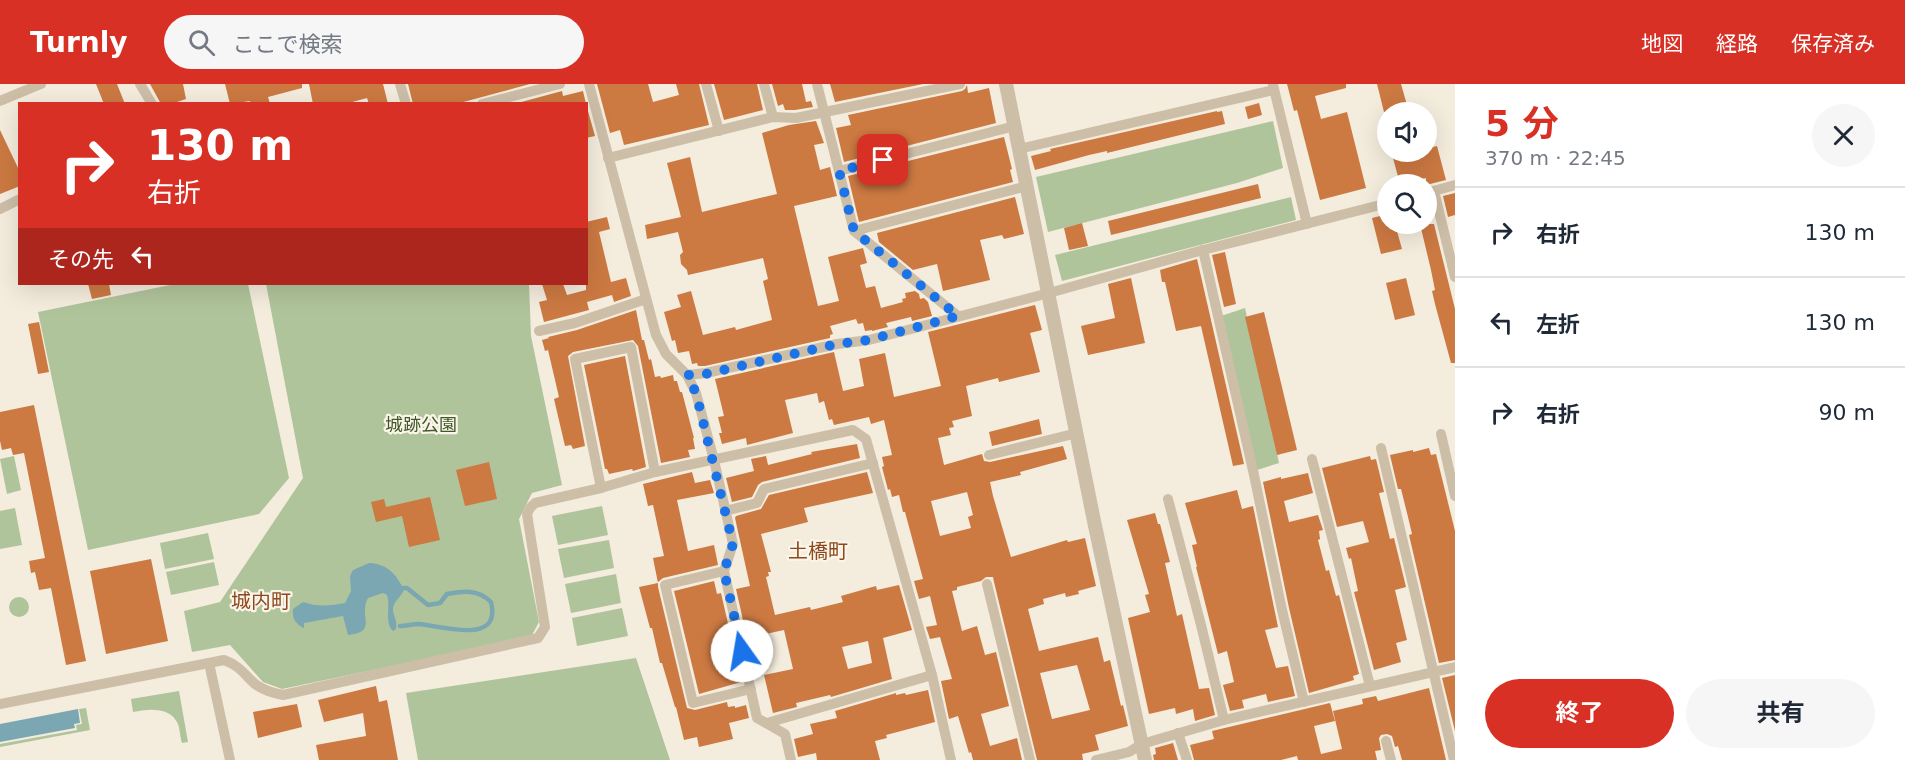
<!DOCTYPE html>
<html lang="ja">
<meta charset="utf-8">
<style>
body{margin:0;font-family:"DejaVu Sans","Noto Sans JP",sans-serif;background:#f6f6f7;color:#1f2937;height:100vh;display:flex;flex-direction:column;font-size:22px;white-space:nowrap}
*{box-sizing:border-box;margin:0}
p{font-size:20px;color:#747a83}
.icon{flex:none;width:33px;height:33px;fill:none;stroke:currentColor;stroke-width:2;stroke-linecap:round;stroke-linejoin:round}
.map{position:relative;flex:1;overflow:hidden}
.panel{display:flex;flex-direction:column;background:#fff;width:450px}
.panel>*{flex:none}
.hud{position:absolute;left:18px;top:18px;width:570px;height:183px;border-radius:0px;box-shadow:0 6px 24px #0002;background:#d93025;color:#fff;overflow:hidden}
.buttons{position:absolute;left:1377px;top:18px;display:grid;gap:12px}
.buttons a{display:grid;place-items:center;width:60px;height:60px;border-radius:50%;background:#fff;box-shadow:0 6px 24px #0002;font-size:30px}
.pin{position:absolute;display:grid;place-items:center;width:51px;height:51px;color:#fff;margin:-26px;border-radius:12px;box-shadow:0 3px 9px #0006}
.me{position:absolute;width:66px;margin:-33px;rotate:347deg;stroke-linejoin:round;filter:drop-shadow(0 0 4px #0008)}
.turn{display:flex;align-items:center;gap:21px;height:126px;padding:0 30px;font-size:27px}
.turn .icon{width:78px;height:78px;stroke-width:2.5}
.turn b{display:block;font-size:42px;line-height:51px}
.then{display:flex;align-items:center;height:57px;padding:0 30px;background:#0003;gap:12px;font-size:22px}
.round{display:grid;place-items:center;flex:none;width:63px;height:63px;border-radius:32px;background:#f6f6f7}
.overview{display:flex;align-items:center;justify-content:space-between;height:102px;padding:0 30px}
h1{font-size:36px;font-weight:700;line-height:45px;color:#d93025}
.action{display:flex;gap:12px;margin-top:auto;padding:12px 30px}
.action a{flex:1;height:69px;border-radius:36px;background:#d93025;color:#fff;font-size:24px;font-weight:700;line-height:69px;text-align:center}
.action a+a{background:#f6f6f7;color:#1f2937}
ul{padding:0;list-style:none}
li{display:flex;align-items:center;gap:18px;height:90px;padding:0 30px;border-top:2px solid #e0e1e3}
li div{flex:1}
li b{display:block;font-size:22px}
li em{font-style:normal}
header{display:flex;align-items:center;gap:36px;box-sizing:border-box;height:84px;padding:0 30px;background:#d93025;color:#fff}
header strong{font-size:28px}
nav{display:flex;gap:33px;margin-inline-start:auto;font-size:21px}
.search{width:420px;height:54px;background:#f6f6f7;display:flex;align-items:center;gap:15px;box-sizing:border-box;padding:0 21px;border-radius:33px;color:#747a83;font-size:22px}
main{display:flex;flex:1;min-height:0}
.map>svg:first-child{display:block}
</style>
<header>
<strong>Turnly</strong>
<div class="search"><svg class="icon" aria-label="search" viewBox="0 0 24 24"><circle cx="10" cy="10" r="6"/><path d="M15 15l6 6"/></svg>ここで検索</div>
<nav><a>地図</a><a>経路</a><a>保存済み</a></nav>
</header>
<main>
<div class="map">
<svg width="1455" height="676" viewBox="0 0 1455 676">
<rect width="100%" height="100%" fill="#f4ecdd"/>
<g fill="#b0c49b">
<path d="M 1273,37 L 1283,84 L 1237,99 L 1048,148 L 1036,93 Z"/>
<path d="M 1291,113 L 1296,136 L 1062,197 L 1055,171 Z"/>
<path d="M 175,200 L 248,200 L 289,394 L 259,430 L 88,466 L 38,228 Z"/>
<path d="M 266,200 L 529,200 L 531,252 L 562,401 L 532,409 L 519,435 L 539,538 L 531,553 L 282,605 L 263,598 L 230,561 L 192,568 L 184,527 L 220,518 L 303,394 Z"/>
<path d="M 1245,224 L 1279,379 L 1257,386 L 1221,232 Z"/>
<path d="M 14,372 L 21,406 L 7,410 L 0,375 Z"/>
<path d="M 602,422 L 608,451 L 558,461 L 552,432 Z"/>
<path d="M 15,424 L 22,461 L 0,465 L 0,427 Z"/>
<path d="M 208,449 L 214,475 L 165,485 L 160,459 Z"/>
<path d="M 609,456 L 614,484 L 564,494 L 558,465 Z"/>
<path d="M 214,478 L 219,501 L 171,511 L 166,488 Z"/>
<path d="M 616,490 L 621,519 L 571,529 L 565,500 Z"/>
<circle cx="19" cy="523" r="10"/>
<path d="M 622,524 L 628,552 L 577,562 L 572,534 Z"/>
<path d="M 636,574 L 670,676 L 418,676 L 406,609 Z"/>
<path d="M 179,607 L 188,658 L 182,659 C 180,653 180,645 178,640 C 170,622 148,625 133,628 L 131,615 Z"/>
<path d="M 86,624 L 90,646 L 0,663 L 0,660 L 77,646 L 76,641 L 82,640 L 79,625 Z"/>
</g>
<g fill="#7aa7b2">
<path d="M 369,479 C 388,480 396,490 404,506 C 401,513 393,518 393,525 C 393,532 398,537 396,545 L 393,547 C 384,538 391,524 387,511 L 383,509 L 368,514 C 358,532 379,548 348,551 L 343,532 L 304,539 L 304,544 C 295,540 292,534 293,525 L 303,518 C 317,523 330,522 345,519 L 351,507 L 350,492 L 353,486 Z"/>
<path d="M 78,625 L 80,639 L 74,640 L 75,644 L 0,658 L 0,640 Z"/>
</g>
<g fill="none" stroke-linecap="round" stroke-linejoin="round">
<path stroke="#7aa7b2" stroke-width="4.5" d="M 400,542 C 406,542 413,540 419,540 C 442,542 502,562 491,518 C 478,505 464,507 447,510 L 440,519 L 428,521 L 407,504 L 402,504"/>
</g>
<g fill="#cc7942" fill-rule="evenodd">
<path d="M 96,0 L 117,0 L 125,20 L 104,20 Z"/>
<path d="M 150,0 L 183,0 L 186,15 L 171,20 L 161,20 Z"/>
<path d="M 225,0 L 302,0 L 302,4 L 268,13 L 270,20 L 251,20 L 250,17 L 230,20 Z"/>
<path d="M 309,0 L 383,0 L 388,20 L 369,20 L 367,14 L 345,20 L 313,20 Z"/>
<path d="M 408,0 L 530,0 L 456,20 L 413,20 Z"/>
<path d="M 597,0 L 648,0 L 653,18 L 679,11 L 676,0 L 699,0 L 709,41 L 624,61 L 620,46 L 610,49 Z"/>
<path d="M 714,0 L 757,0 L 763,26 L 724,36 Z"/>
<path d="M 772,0 L 802,0 L 806,18 L 811,17 L 813,23 L 795,26 L 785,26 L 783,20 L 778,22 Z"/>
<path d="M 830,0 L 923,0 L 835,18 Z"/>
<path d="M 1287,0 L 1346,0 L 1346,4 L 1315,12 L 1321,35 L 1347,28 L 1366,104 L 1320,116 L 1297,26 L 1294,27 Z"/>
<path d="M 1377,0 L 1401,0 L 1409,28 L 1384,28 Z"/>
<path d="M 967,1 L 968,9 L 989,4 L 996,39 L 844,78 L 836,44 L 851,41 L 848,31 L 962,7 L 965,5 Z"/>
<path d="M 562,7 L 563,12 L 583,7 L 586,20 L 514,20 Z"/>
<path d="M 1259,19 L 1262,31 L 1248,35 L 1245,23 Z"/>
<path d="M 586,20 L 595,52 L 586,54 Z"/>
<path d="M 1217,27 L 1217,28 L 1222,27 L 1225,40 L 1107,69 L 1107,67 L 1089,71 L 1035,86 L 1031,72 L 1051,67 L 1050,65 Z"/>
<path d="M 816,37 L 824,59 L 814,61 L 820,86 L 830,83 L 837,112 L 794,122 L 818,222 L 839,217 L 828,173 L 863,164 L 867,179 L 860,181 L 866,204 L 875,202 L 881,224 L 903,218 L 902,215 L 906,214 L 905,209 L 915,207 L 919,210 L 920,215 L 924,214 L 928,218 L 932,232 L 912,237 L 911,233 L 886,239 L 888,243 L 872,247 L 872,246 L 865,247 L 863,239 L 858,240 L 856,235 L 830,242 L 833,250 L 830,251 L 830,254 L 705,282 L 698,282 L 697,279 L 692,280 L 689,267 L 678,269 L 675,256 L 672,257 L 664,228 L 681,223 L 677,211 L 691,207 L 703,251 L 735,243 L 736,246 L 772,236 L 763,197 L 768,195 L 763,174 L 688,191 L 687,186 L 681,180 L 680,171 L 683,168 L 678,148 L 647,155 L 645,141 L 681,133 L 667,79 L 690,73 L 702,128 L 777,110 L 762,49 L 789,41 Z"/>
<path d="M 0,46 L 20,88 L 20,102 L 0,110 Z"/>
<path d="M 1004,53 L 1012,85 L 1010,86 L 1013,98 L 859,138 L 848,92 Z"/>
<path d="M 1437,62 L 1446,96 L 1426,101 L 1426,94 L 1400,100 L 1393,74 L 1396,73 L 1395,68 L 1426,68 L 1426,65 Z"/>
<path d="M 1258,100 L 1261,114 L 1111,151 L 1108,137 Z"/>
<path d="M 1455,109 L 1455,131 L 1448,133 L 1443,112 Z"/>
<path d="M 1015,113 L 1024,150 L 1004,155 L 1002,151 L 980,156 L 990,196 L 943,207 L 937,180 L 913,186 L 879,158 L 877,149 Z"/>
<path d="M 1388,130 L 1388,140 L 1395,140 L 1402,165 L 1381,170 L 1372,134 Z"/>
<path d="M 607,133 L 610,145 L 599,148 L 611,198 L 626,194 L 631,212 L 614,218 L 612,211 L 587,218 L 589,226 L 544,238 L 539,218 L 547,216 L 542,200 L 563,200 L 567,211 L 586,206 L 586,138 Z"/>
<path d="M 1082,139 L 1088,162 L 1069,166 L 1064,144 Z"/>
<path d="M 1420,140 L 1434,140 L 1455,225 L 1455,279 L 1451,279 L 1435,220 L 1432,207 L 1435,206 L 1431,186 Z"/>
<path d="M 1225,168 L 1236,220 L 1224,223 L 1212,171 Z"/>
<path d="M 1197,175 L 1244,380 L 1233,382 L 1201,242 L 1176,247 L 1165,198 L 1162,198 L 1160,186 Z"/>
<path d="M 1131,194 L 1145,259 L 1088,271 L 1081,242 L 1115,234 L 1108,200 Z"/>
<path d="M 1406,194 L 1415,231 L 1395,236 L 1386,199 Z"/>
<path d="M 88,200 L 109,200 L 111,211 L 92,215 Z"/>
<path d="M 1035,221 L 1042,246 L 1030,249 L 1040,288 L 999,298 L 998,294 L 966,302 L 972,332 L 952,337 L 954,343 L 949,344 L 951,351 L 938,354 L 944,381 L 982,370 L 984,377 L 990,378 L 1063,362 L 1067,375 L 1020,388 L 1021,391 L 990,398 L 993,412 L 1011,473 L 1067,456 L 1068,458 L 1085,454 L 1096,502 L 1078,507 L 1079,510 L 1066,513 L 1065,509 L 1043,515 L 1044,520 L 1028,525 L 1039,567 L 1098,553 L 1104,578 L 1110,576 L 1121,622 L 1123,621 L 1128,642 L 1095,651 L 1099,666 L 1082,670 L 1083,676 L 1037,676 L 994,498 L 993,493 L 986,493 L 981,497 L 957,503 L 957,506 L 952,507 L 962,547 L 977,542 L 985,571 L 996,568 L 1009,622 L 981,630 L 990,662 L 1017,654 L 1022,676 L 973,676 L 971,668 L 969,669 L 958,632 L 949,635 L 941,597 L 952,595 L 940,553 L 930,555 L 926,543 L 937,541 L 930,512 L 919,515 L 914,497 L 923,495 L 905,428 L 903,428 L 899,411 L 892,413 L 890,405 L 888,406 L 882,383 L 884,382 L 882,373 L 892,371 L 884,336 L 871,340 L 869,333 L 834,341 L 832,335 L 829,336 L 824,317 L 819,319 L 817,309 L 785,316 L 793,349 L 747,361 L 746,354 L 722,360 L 719,349 L 722,349 L 718,333 L 724,332 L 715,295 L 834,268 L 843,307 L 864,302 L 859,275 L 885,269 L 894,313 L 941,302 L 928,248 ZM 967,408 L 973,431 L 968,433 L 971,444 L 940,452 L 931,417 ZM 1077,581 L 1090,626 L 1052,635 L 1040,589 Z"/>
<path d="M 636,226 L 642,256 L 644,256 L 649,276 L 651,275 L 655,293 L 660,292 L 661,294 L 673,291 L 674,297 L 677,297 L 680,308 L 682,308 L 694,354 L 693,354 L 695,365 L 688,366 L 690,373 L 661,379 L 638,262 L 633,256 L 573,268 L 568,272 L 585,362 L 573,365 L 571,361 L 565,362 L 554,315 L 559,313 L 548,266 L 545,267 L 542,256 L 549,254 L 548,253 L 577,246 Z"/>
<path d="M 1264,228 L 1297,366 L 1277,371 L 1245,233 Z"/>
<path d="M 39,238 L 49,288 L 38,290 L 28,240 Z"/>
<path d="M 625,272 L 646,383 L 633,387 L 632,385 L 609,390 L 607,385 L 605,385 L 584,281 Z"/>
<path d="M 34,321 L 86,577 L 66,581 L 51,504 L 39,506 L 35,488 L 31,489 L 29,477 L 45,474 L 24,369 L 13,371 L 11,364 L 2,366 L 0,357 L 0,328 Z"/>
<path d="M 1039,335 L 1042,350 L 992,362 L 989,348 Z"/>
<path d="M 857,360 L 860,374 L 762,398 L 758,401 L 752,413 L 732,418 L 726,394 L 754,387 L 751,375 L 766,372 L 768,381 L 812,370 L 811,368 Z"/>
<path d="M 1429,364 L 1431,371 L 1436,370 L 1455,447 L 1455,576 L 1439,579 L 1409,451 L 1412,450 L 1408,433 L 1401,405 L 1398,405 L 1390,371 L 1413,366 L 1413,368 Z"/>
<path d="M 1370,372 L 1371,376 L 1376,375 L 1384,408 L 1379,409 L 1390,455 L 1394,454 L 1406,503 L 1395,506 L 1407,556 L 1396,559 L 1401,578 L 1374,586 L 1354,508 L 1358,507 L 1351,474 L 1349,475 L 1346,464 L 1369,458 L 1363,437 L 1337,443 L 1322,384 Z"/>
<path d="M 489,378 L 497,415 L 465,422 L 456,386 Z"/>
<path d="M 692,388 L 695,399 L 710,396 L 714,409 L 677,416 L 688,467 L 714,461 L 718,481 L 663,494 L 658,498 L 658,503 L 687,624 L 695,626 L 727,618 L 728,623 L 735,622 L 735,624 L 746,621 L 749,634 L 729,639 L 733,655 L 699,663 L 697,653 L 684,656 L 676,623 L 675,623 L 662,579 L 660,579 L 652,544 L 650,544 L 639,503 L 658,499 L 653,474 L 664,472 L 653,421 L 648,422 L 643,400 Z"/>
<path d="M 867,388 L 873,409 L 804,424 L 808,438 L 761,450 L 771,488 L 768,488 L 769,492 L 766,493 L 775,531 L 810,523 L 811,526 L 843,518 L 841,512 L 876,502 L 877,506 L 899,501 L 912,546 L 883,554 L 892,595 L 831,613 L 830,611 L 796,619 L 797,623 L 773,629 L 764,591 L 793,585 L 784,546 L 747,554 L 736,505 L 750,502 L 735,434 L 736,432 L 761,425 L 769,411 ZM 868,557 L 872,579 L 848,585 L 842,563 Z"/>
<path d="M 1308,389 L 1313,409 L 1284,417 L 1289,438 L 1318,431 L 1323,446 L 1319,447 L 1320,455 L 1318,456 L 1326,487 L 1329,486 L 1336,512 L 1339,511 L 1359,590 L 1353,592 L 1354,596 L 1309,609 L 1289,524 L 1263,398 L 1281,393 L 1281,395 Z"/>
<path d="M 1237,406 L 1242,425 L 1253,422 L 1278,543 L 1265,546 L 1276,584 L 1288,582 L 1295,612 L 1268,618 L 1266,610 L 1242,616 L 1244,624 L 1230,627 L 1223,601 L 1234,598 L 1227,567 L 1218,570 L 1196,483 L 1197,483 L 1192,461 L 1197,460 L 1185,419 Z"/>
<path d="M 430,413 L 440,456 L 409,463 L 402,432 L 376,438 L 371,418 L 384,415 L 386,423 Z"/>
<path d="M 1155,429 L 1158,440 L 1160,440 L 1170,478 L 1165,479 L 1177,532 L 1182,530 L 1199,605 L 1209,604 L 1215,631 L 1195,637 L 1193,625 L 1176,630 L 1175,624 L 1149,630 L 1128,534 L 1150,528 L 1145,511 L 1149,510 L 1127,436 Z"/>
<path d="M 151,475 L 168,557 L 106,570 L 90,487 Z"/>
<path d="M 714,497 L 717,510 L 721,509 L 732,557 L 727,558 L 734,582 L 737,581 L 741,598 L 699,610 L 674,507 Z"/>
<path d="M 1455,591 L 1455,647 L 1442,594 Z"/>
<path d="M 376,602 L 379,618 L 387,616 L 398,676 L 319,676 L 316,661 L 366,652 L 363,629 L 324,638 L 318,616 Z"/>
<path d="M 1429,604 L 1446,676 L 1402,676 L 1398,662 L 1395,663 L 1392,652 L 1387,650 L 1381,651 L 1379,654 L 1381,666 L 1375,667 L 1377,676 L 1298,676 L 1297,672 L 1281,676 L 1194,676 L 1190,661 L 1214,655 L 1212,647 L 1330,619 L 1335,637 L 1314,642 L 1321,670 L 1342,665 L 1333,627 L 1363,620 L 1362,615 L 1376,612 L 1378,617 Z"/>
<path d="M 928,606 L 935,638 L 886,651 L 887,654 L 875,657 L 880,676 L 817,676 L 816,669 L 798,673 L 794,655 L 813,650 L 810,640 L 837,634 L 835,627 L 896,609 L 896,611 L 905,609 L 906,611 Z"/>
<path d="M 297,620 L 302,643 L 258,654 L 253,628 Z"/>
<path d="M 1173,659 L 1178,676 L 1154,676 L 1153,671 L 1156,670 L 1155,664 Z"/>
</g>
<g fill="none" stroke-linecap="round" stroke-linejoin="round">
<g stroke="#cdbea8" stroke-width="10">
<path d="M 140,0 L 152,20"/>
<path d="M 400,0 L 406,20"/>
<path d="M 589,0 L 656,251 L 666,270 L 687,291 L 696,309 L 714,376 L 733,460 L 724,487 L 757,634 L 785,650 L 791,676"/>
<path d="M 706,0 L 719,47"/>
<path d="M 764,0 L 773,33"/>
<path d="M 817,0 L 854,147 L 1027,102"/>
<path d="M 1273,1 L 1307,140"/>
<path d="M 0,17 L 41,0"/>
<path d="M 482,20 L 560,0"/>
<path d="M 1019,65 L 1274,6"/>
<path d="M 608,74 L 773,33 L 796,34 L 960,0"/>
<path d="M 839,87 L 1015,42"/>
<path d="M 1434,107 L 1455,193"/>
<path d="M 1426,109 L 1455,101"/>
<path d="M 0,125 L 20,115"/>
<path d="M 854,147 L 958,232"/>
<path d="M 1203,166 L 1254,391 L 1282,526 L 1304,618"/>
<path d="M 539,247 L 575,239 L 646,215"/>
<path d="M 687,291 L 706,289 L 837,260 L 869,256 L 1049,209 L 1203,166 L 1388,119"/>
<path d="M 1441,350 L 1455,412"/>
<path d="M 1381,364 L 1454,676"/>
<path d="M 989,371 L 1077,349"/>
<path d="M 1312,375 L 1370,602"/>
<path d="M 601,404 L 575,275 L 631,263 L 655,388"/>
<path d="M 1168,415 L 1201,541 L 1224,636"/>
<path d="M 725,427 L 757,419 L 764,405 L 873,379"/>
<path d="M 724,487 L 665,501 L 693,619 L 751,605"/>
<path d="M 987,500 L 1030,676"/>
<path d="M 209,579 L 230,676"/>
<path d="M 0,620 L 224,576 C 240,582 243,589 255,600 C 263,606 273,609 283,611 L 538,554 L 545,543 L 527,430 L 530,424 L 535,419 L 601,404 L 655,388 L 853,346 L 866,355 L 932,591 L 951,676"/>
<path d="M 767,639 L 932,591"/>
<path d="M 1178,649 L 1187,676"/>
<path d="M 1386,657 L 1391,676"/>
<path d="M 1096,676 L 1129,668 L 1142,660 L 1224,636 L 1455,583"/>
</g>
<path stroke="#cdbea8" stroke-width="14" d="M 1006,0 L 1094,437 L 1145,676"/>
</g>
<g fill="none" stroke-linecap="round" stroke-linejoin="round">
<path stroke="#1a73e8" stroke-width="10" stroke-dasharray="0 18" d="M 742,567 L 724,487 L 733,460 L 696,309 L 687,291 L 706,290 L 837,260 L 869,256 L 958,232 L 854,147 L 839,87 L 883,76"/>
</g>
<g text-anchor="middle" stroke-width="4.5" stroke-linejoin="round" paint-order="stroke">
<g font-size="18" fill="#41582b" stroke="#fbf5e9">
<text x="421" y="347">城跡公園</text>
</g>
<g font-size="20" fill="#8c491d" stroke="#fbf5e9">
<text x="818" y="474">土橋町</text>
<text x="261" y="524">城内町</text>
</g>
</g>
</svg>
<div class="buttons">
<a><svg class="icon" aria-label="sound" viewBox="0 0 24 24"><path d="M4 9h4l5-4v14l-5-4H4zM17 9q2 3 0 6"/></svg></a>
<a><svg class="icon" aria-label="search" viewBox="0 0 24 24"><circle cx="10" cy="10" r="6"/><path d="M15 15l6 6"/></svg></a>
</div>
<div class="pin" style="left:883px;top:76px;background:#d93025"><svg class="icon" aria-label="arrive" viewBox="0 0 24 24"><path d="M6 21V4h12l-3 4 3 4H6"/></svg></div>
<svg class="me" style="left:742px;top:567px" viewBox="-20 -20 40 40"><circle r="19" fill="#fff"/><path d="M0-13L10 11 0 6-10 11z" fill="#1a73e8"/></svg>
<div class="hud">
<div class="turn"><svg class="icon" aria-label="right" viewBox="0 0 24 24"><path d="M7 20v-9h11M14 6l5 5-5 5"/></svg><div><b>130 m</b>右折</div></div>
<div class="then">その先<svg class="icon" aria-label="left" viewBox="0 0 24 24"><path d="M17 20v-9H6M10 6l-5 5 5 5"/></svg></div>
</div>
</div>
<section class="panel">
<div class="overview"><div><h1>5 分</h1><p>370 m · 22:45</p></div><a class="round"><svg class="icon" aria-label="close" viewBox="0 0 24 24"><path d="M6 6l12 12M18 6L6 18"/></svg></a></div>
<ul>
<li><svg class="icon" aria-label="right" viewBox="0 0 24 24"><path d="M7 20v-9h11M14 6l5 5-5 5"/></svg><div><b>右折</b></div><em>130 m</em></li>
<li><svg class="icon" aria-label="left" viewBox="0 0 24 24"><path d="M17 20v-9H6M10 6l-5 5 5 5"/></svg><div><b>左折</b></div><em>130 m</em></li>
<li><svg class="icon" aria-label="right" viewBox="0 0 24 24"><path d="M7 20v-9h11M14 6l5 5-5 5"/></svg><div><b>右折</b></div><em>90 m</em></li>
</ul>
<div class="action"><a>終了</a><a>共有</a></div>
</section>
</main>
